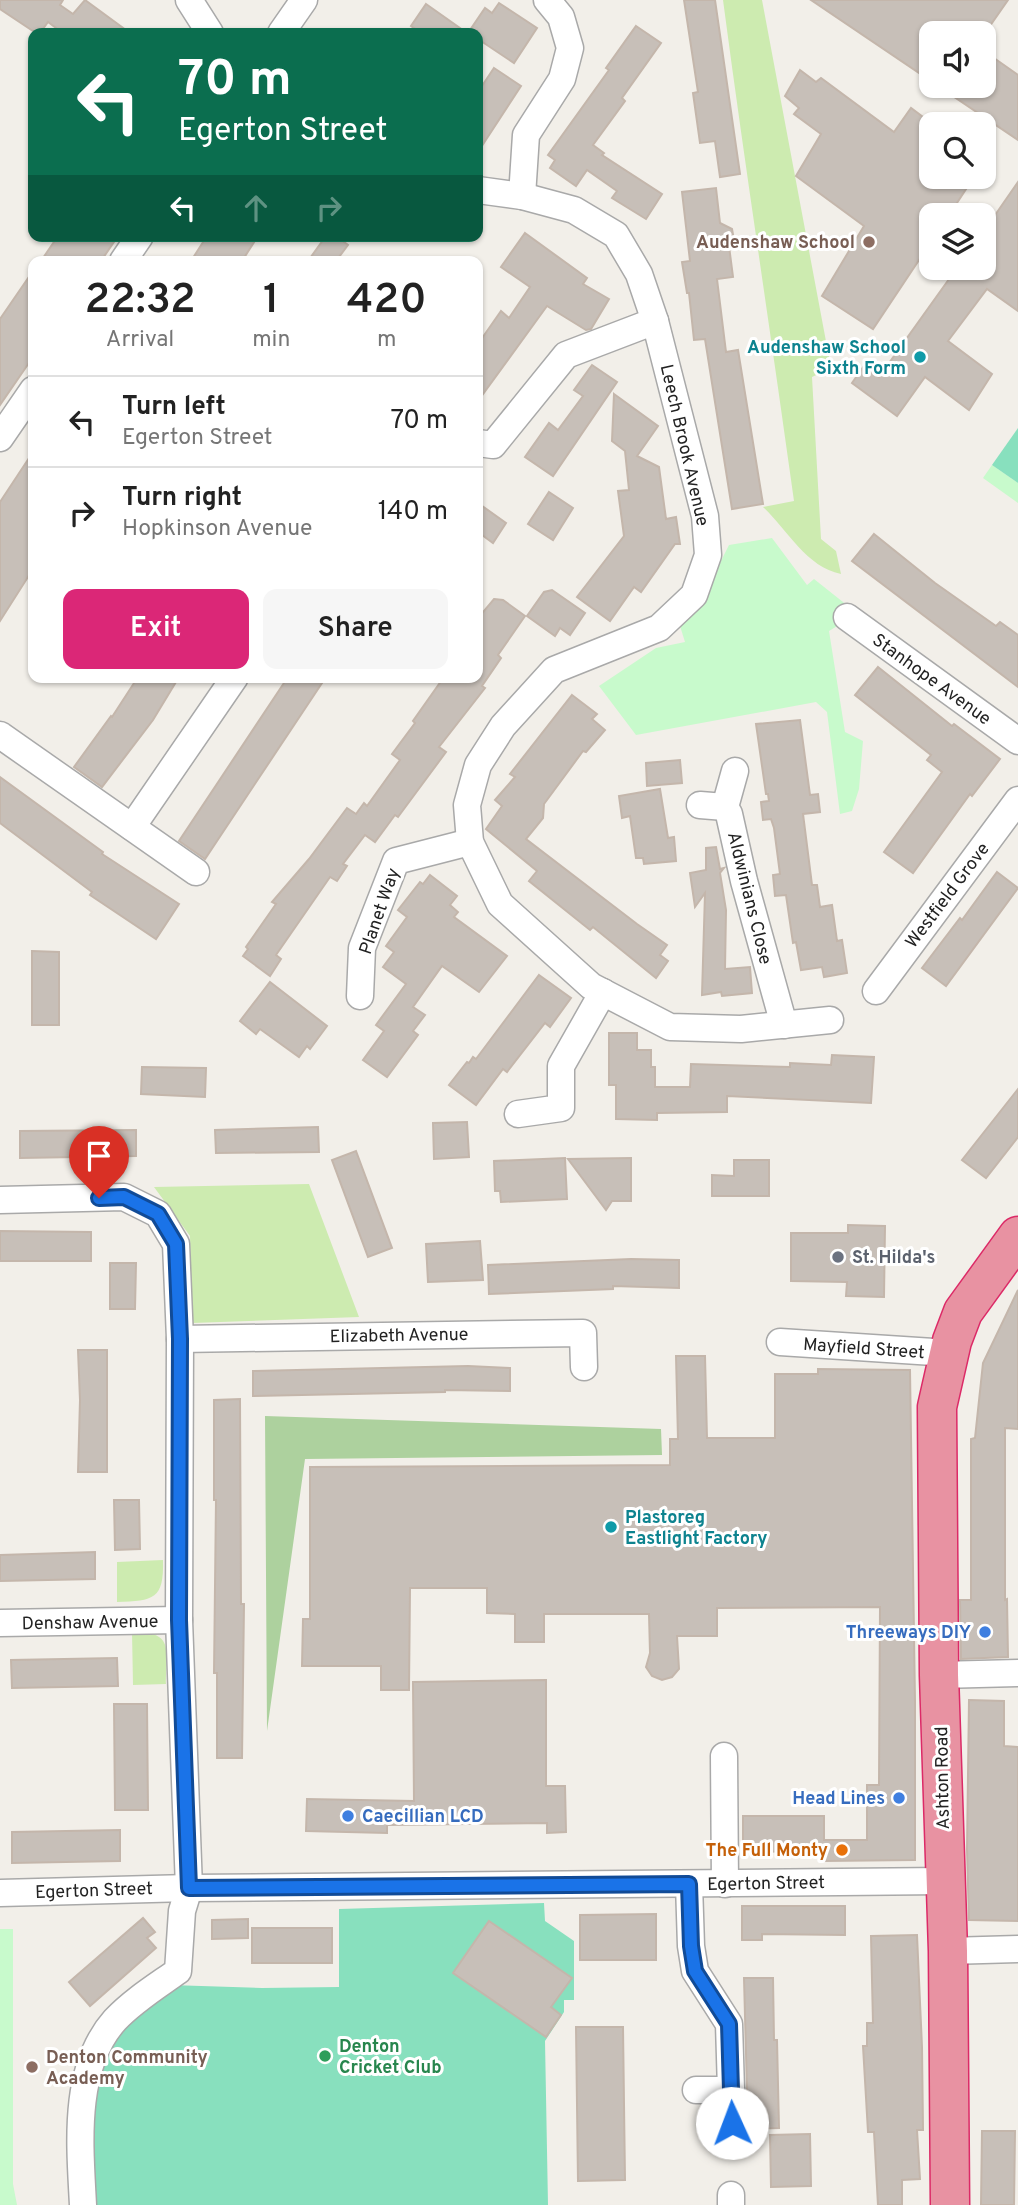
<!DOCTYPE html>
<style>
body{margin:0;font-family:Overpass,sans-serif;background:#f6f6f6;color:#222;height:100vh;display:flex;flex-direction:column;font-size:26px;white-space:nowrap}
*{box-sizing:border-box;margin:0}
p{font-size:23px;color:#767676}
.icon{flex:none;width:38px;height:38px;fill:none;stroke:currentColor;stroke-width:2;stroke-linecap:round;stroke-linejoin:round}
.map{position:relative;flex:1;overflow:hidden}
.details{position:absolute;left:28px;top:256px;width:455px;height:427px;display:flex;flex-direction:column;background:#fff;border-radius:14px;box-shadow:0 2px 5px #0004}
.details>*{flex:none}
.banner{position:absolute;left:28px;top:28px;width:455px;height:214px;border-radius:14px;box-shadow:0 2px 5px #0004;background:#0b6e4f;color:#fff;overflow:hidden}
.tools{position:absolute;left:919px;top:21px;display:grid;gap:14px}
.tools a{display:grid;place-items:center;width:77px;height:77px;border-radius:14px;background:#fff;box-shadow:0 2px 5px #0004;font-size:35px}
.pin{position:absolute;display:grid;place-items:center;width:60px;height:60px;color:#fff;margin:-72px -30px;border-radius:50% 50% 50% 0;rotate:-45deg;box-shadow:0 0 7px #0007}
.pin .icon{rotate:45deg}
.me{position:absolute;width:77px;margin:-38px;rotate:358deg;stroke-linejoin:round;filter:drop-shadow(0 0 5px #0008)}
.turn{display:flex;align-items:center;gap:24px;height:147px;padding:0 35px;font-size:32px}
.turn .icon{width:91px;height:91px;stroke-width:2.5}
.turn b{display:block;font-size:49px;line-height:60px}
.lanes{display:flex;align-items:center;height:66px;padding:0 35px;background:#0003;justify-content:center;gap:35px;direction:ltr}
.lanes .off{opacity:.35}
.eta{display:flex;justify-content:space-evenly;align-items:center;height:119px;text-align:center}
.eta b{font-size:42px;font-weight:600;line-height:49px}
.primary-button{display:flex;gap:14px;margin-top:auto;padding:14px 35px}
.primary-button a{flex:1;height:80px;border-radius:14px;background:#db2777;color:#fff;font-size:28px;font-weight:600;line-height:80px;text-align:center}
.primary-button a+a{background:#f6f6f6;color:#222}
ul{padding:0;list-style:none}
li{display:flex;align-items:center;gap:21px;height:91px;padding:0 35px;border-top:2px solid #e0e0e0}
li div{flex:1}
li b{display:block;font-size:26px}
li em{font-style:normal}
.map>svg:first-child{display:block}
</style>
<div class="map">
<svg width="1018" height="2205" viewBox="0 0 1018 2205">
<rect width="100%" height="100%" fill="#f2efe9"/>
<g fill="#cdebb0">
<path d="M 723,0 L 762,0 L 831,368 L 812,377 L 821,539 L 836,551 L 841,574 C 806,567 787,529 763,507 L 794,501 C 771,334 745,167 723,0 Z"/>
<path d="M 309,1184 L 359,1317 L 192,1323 L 190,1236 L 154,1187 Z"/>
<path d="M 163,1560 C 164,1599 154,1601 117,1602 L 117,1562 Z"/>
<path d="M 132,1632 C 175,1631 166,1650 166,1684 L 133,1685 Z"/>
</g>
<path fill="#add19e" d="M 265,1416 L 661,1429 L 662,1455 L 305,1459 L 267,1731 Z"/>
<g fill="#c8facc">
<path d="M 992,465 L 1018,483 L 1018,503 L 983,478 Z"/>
<path d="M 772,538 L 807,585 L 814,579 L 848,606 L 844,622 L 829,631 L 845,732 L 863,741 L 859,789 L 852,811 L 840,814 L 827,712 L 816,702 L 636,735 L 599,686 L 656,648 L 685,642 L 680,626 L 701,601 L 729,545 Z"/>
<path d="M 0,1929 L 13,1929 L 13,2184 L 17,2205 L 0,2205 Z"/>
</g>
<g fill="#88e0be">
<path d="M 1018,428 L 1018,483 L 992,465 Z"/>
<path d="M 544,1903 L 545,1921 L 574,1941 L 574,2000 L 564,2000 L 564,2012 L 545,2041 L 548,2205 L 92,2205 L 92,2112 L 110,2040 L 170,1985 L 262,1988 L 339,1987 L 339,1909 Z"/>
</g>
<g fill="#c7bfb8" stroke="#c4b6ab" stroke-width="2">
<path d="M 0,0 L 63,0 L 60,5 L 73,14 L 85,0 L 130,33 L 58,33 L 60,31 L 48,22 L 40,33 L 36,33 L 0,9 Z"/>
<path d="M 684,0 L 715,0 L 740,174 L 720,177 L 715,141 L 700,143 L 693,93 L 698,92 Z"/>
<path d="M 811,0 L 1008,0 L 985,33 L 931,33 L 931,81 Z"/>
<path d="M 499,3 L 537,28 L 514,63 L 478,39 L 478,33 L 468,33 L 485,8 L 492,13 Z"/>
<path d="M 426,4 L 467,33 L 421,33 L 411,26 Z"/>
<path d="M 636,26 L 661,43 L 622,98 L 625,101 L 593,145 L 604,153 L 602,155 L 662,194 L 646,219 L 612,198 L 617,191 L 587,170 L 576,186 L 550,168 L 555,160 L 548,155 L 609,70 L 606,68 Z"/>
<path d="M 984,51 L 1018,75 L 1018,140 L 938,86 L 984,86 Z"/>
<path d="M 494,68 L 521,86 L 478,152 L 478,92 Z"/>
<path d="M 800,70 L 816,82 L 821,78 L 894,132 L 911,108 L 931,123 L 931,177 L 974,177 L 949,215 L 931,215 L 931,242 L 873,329 L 822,296 L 864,226 L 796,176 L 821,134 L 794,114 L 799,108 L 785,96 Z"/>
<path d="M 1018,182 L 1018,311 L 987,289 L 948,341 L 992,374 L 969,410 L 925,377 L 897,416 L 852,383 L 864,366 L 879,377 L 957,268 L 984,268 L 984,231 Z"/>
<path d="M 716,188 L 720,223 L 732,229 L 734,240 L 729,246 L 733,277 L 717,279 L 726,352 L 738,350 L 763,504 L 732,509 L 705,339 L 694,340 L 689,293 L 687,293 L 682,262 L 690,261 L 682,192 Z"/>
<path d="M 525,233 L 587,278 L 583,284 L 609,299 L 591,329 L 586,330 L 547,306 L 478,401 L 478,344 L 501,311 L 509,318 L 530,287 L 501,267 Z"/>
<path d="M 58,236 L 118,236 L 101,261 L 41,261 Z"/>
<path d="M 207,236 L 258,236 L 242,261 L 191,261 Z"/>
<path d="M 326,236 L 336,236 L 348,245 L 336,261 L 308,261 Z"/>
<path d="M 33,271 L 33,357 L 0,405 L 0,319 Z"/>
<path d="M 592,365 L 617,382 L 553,476 L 525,457 L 549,423 L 558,430 L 583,396 L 574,390 Z"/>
<path d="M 614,394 L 658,426 L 637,456 L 659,467 L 666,519 L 676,517 L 680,544 L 675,544 L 641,592 L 634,587 L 610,621 L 577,597 L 624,536 L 618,491 L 629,490 L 625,451 L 612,441 Z"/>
<path d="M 33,452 L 33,569 L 0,621 L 0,502 Z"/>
<path d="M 549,492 L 573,508 L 553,540 L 528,524 Z"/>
<path d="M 478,503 L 506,523 L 493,543 L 478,532 Z"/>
<path d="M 874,534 L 935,583 L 996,626 L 1000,622 L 1018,635 L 1018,687 L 852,561 Z"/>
<path d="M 552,590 L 585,613 L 570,635 L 560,628 L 555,636 L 527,616 L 544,592 Z"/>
<path d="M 494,599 L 503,600 L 525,616 L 498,655 L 501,658 L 482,686 L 485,688 L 439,747 L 446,752 L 398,817 L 395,815 L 375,842 L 365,835 L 343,864 L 347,866 L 337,881 L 330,877 L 276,955 L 281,959 L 270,976 L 243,956 L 248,949 L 246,947 L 276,904 L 272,902 L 309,859 L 347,808 L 356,814 L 364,803 L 367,806 L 400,760 L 392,754 L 415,723 L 413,721 L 444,677 L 478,677 L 478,618 Z"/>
<path d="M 878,667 L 952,726 L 954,724 L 1000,759 L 972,796 L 970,794 L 913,873 L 884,852 L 942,772 L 927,760 L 931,755 L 855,695 Z"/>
<path d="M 138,677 L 179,677 L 153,720 L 102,787 L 74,767 L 111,716 L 112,717 Z"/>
<path d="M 288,677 L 326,677 L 205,859 L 179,841 Z"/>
<path d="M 572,695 L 597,714 L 592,719 L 605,730 L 586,752 L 583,751 L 544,804 L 543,818 L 526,839 L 637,924 L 667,945 L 660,955 L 668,961 L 656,978 L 593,927 L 590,930 L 529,881 L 537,871 L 486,829 L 502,806 L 495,800 L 515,777 L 510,774 Z"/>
<path d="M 800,720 L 810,795 L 818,794 L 820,812 L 803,814 L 812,885 L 817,885 L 820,907 L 832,905 L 837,941 L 842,940 L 847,973 L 824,977 L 822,967 L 801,970 L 796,942 L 793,943 L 786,895 L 775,896 L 773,875 L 780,874 L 774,828 L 771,819 L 763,820 L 761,802 L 769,801 L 768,794 L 766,794 L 756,724 Z"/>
<path d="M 680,760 L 682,783 L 647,786 L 646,763 Z"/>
<path d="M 0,777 L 103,852 L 102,854 L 179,904 L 156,939 L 90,895 L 92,892 L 0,823 Z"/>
<path d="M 660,789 L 668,838 L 674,837 L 676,861 L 644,864 L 643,858 L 636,858 L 630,816 L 622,818 L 619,796 Z"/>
<path d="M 716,847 L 720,869 L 724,868 L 720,873 L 726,910 L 725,969 L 750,967 L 752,993 L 722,996 L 721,992 L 702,995 L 705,893 L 695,907 L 690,873 L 706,870 L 706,848 Z"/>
<path d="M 997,872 L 1018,888 L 946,986 L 922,968 L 960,918 L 962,920 Z"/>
<path d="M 430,875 L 457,896 L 450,905 L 458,912 L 454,917 L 507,956 L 479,992 L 442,966 L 413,1007 L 425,1015 L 413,1031 L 418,1035 L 387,1077 L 363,1060 L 384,1031 L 376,1025 L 406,984 L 383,967 L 394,952 L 386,946 L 407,917 L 398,910 L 420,882 L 423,884 Z"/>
<path d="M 32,951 L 59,952 L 59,1025 L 32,1025 Z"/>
<path d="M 539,975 L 571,998 L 550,1027 L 545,1023 L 507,1072 L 503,1069 L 476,1105 L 449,1085 L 467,1062 L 469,1063 L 473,1057 L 476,1059 Z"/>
<path d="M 270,982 L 327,1026 L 310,1049 L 307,1046 L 299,1057 L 260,1029 L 256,1034 L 240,1021 Z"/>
<path d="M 609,1033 L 637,1033 L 637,1050 L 651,1050 L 651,1067 L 655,1067 L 655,1087 L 690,1087 L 691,1064 L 790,1067 L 790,1063 L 831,1065 L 832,1055 L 874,1057 L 871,1103 L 727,1096 L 727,1112 L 657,1113 L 657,1120 L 616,1119 L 616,1085 L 609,1085 Z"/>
<path d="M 142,1067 L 206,1068 L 205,1097 L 141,1094 Z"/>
<path d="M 1018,1089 L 1018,1137 L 986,1178 L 962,1160 Z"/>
<path d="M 467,1122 L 469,1157 L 434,1159 L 433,1123 Z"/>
<path d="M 318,1127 L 319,1152 L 216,1153 L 215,1130 Z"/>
<path d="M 136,1130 L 136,1156 L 20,1158 L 20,1131 Z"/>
<path d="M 356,1151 L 392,1248 L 368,1257 L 332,1160 Z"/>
<path d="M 565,1158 L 567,1199 L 501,1202 L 500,1191 L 495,1191 L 494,1161 Z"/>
<path d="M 631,1158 L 631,1201 L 612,1201 L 606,1210 L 568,1159 Z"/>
<path d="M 734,1160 L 769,1160 L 769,1196 L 712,1196 L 712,1175 L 734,1176 Z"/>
<path d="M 848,1225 L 885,1226 L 884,1297 L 846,1296 L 847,1282 L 791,1281 L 791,1233 L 848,1233 Z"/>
<path d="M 0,1231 L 91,1232 L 91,1261 L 0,1261 Z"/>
<path d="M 480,1241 L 483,1280 L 428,1282 L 426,1244 Z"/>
<path d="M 631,1259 L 679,1260 L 679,1288 L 613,1286 L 613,1289 L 489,1294 L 488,1265 Z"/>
<path d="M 110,1263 L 136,1263 L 135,1309 L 110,1309 Z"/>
<path d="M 1018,1290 L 1018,1429 L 1005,1428 L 1005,1600 L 1007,1599 L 1008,1657 L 961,1659 L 960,1600 L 971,1600 L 971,1439 L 975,1438 L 983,1363 Z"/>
<path d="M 78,1350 L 107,1350 L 107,1472 L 78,1472 L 80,1400 Z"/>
<path d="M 676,1356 L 705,1356 L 707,1438 L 775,1438 L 775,1374 L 818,1374 L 818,1369 L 910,1370 L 915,1701 L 915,1860 L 824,1861 L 824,1851 L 743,1852 L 743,1816 L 824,1816 L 824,1840 L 867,1840 L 867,1785 L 879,1785 L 880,1607 L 717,1608 L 717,1636 L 677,1636 L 679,1669 L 672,1677 L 662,1680 L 652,1676 L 646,1667 L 650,1653 L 649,1614 L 544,1614 L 544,1642 L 515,1642 L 515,1614 L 487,1613 L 487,1588 L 410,1588 L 409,1690 L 381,1690 L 381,1666 L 302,1666 L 303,1619 L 310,1619 L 310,1467 L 670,1465 L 670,1439 L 678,1439 Z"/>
<path d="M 468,1366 L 510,1368 L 510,1391 L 445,1390 L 445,1392 L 253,1396 L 253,1371 Z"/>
<path d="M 240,1399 L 241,1604 L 244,1604 L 242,1758 L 217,1758 L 217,1673 L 214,1673 L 216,1500 L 214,1500 L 214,1400 Z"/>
<path d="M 114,1500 L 139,1500 L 140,1549 L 115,1550 Z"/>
<path d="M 95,1552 L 95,1579 L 0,1581 L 0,1555 Z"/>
<path d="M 117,1658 L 118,1686 L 12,1688 L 11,1660 Z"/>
<path d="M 546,1680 L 546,1786 L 565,1786 L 566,1832 L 547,1833 L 547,1823 L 387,1825 L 387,1833 L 306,1831 L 307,1799 L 414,1801 L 413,1682 Z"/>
<path d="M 969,1700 L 1004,1701 L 1004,1746 L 1018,1747 L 1018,1921 L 969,1920 L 967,1849 Z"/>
<path d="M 114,1704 L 147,1704 L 148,1810 L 115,1810 Z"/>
<path d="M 120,1830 L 120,1861 L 12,1863 L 12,1832 Z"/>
<path d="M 742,1906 L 845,1906 L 845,1935 L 762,1934 L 762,1940 L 742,1940 Z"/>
<path d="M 656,1914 L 656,1960 L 580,1960 L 580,1915 Z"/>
<path d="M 143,1918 L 155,1932 L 147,1938 L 156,1948 L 90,2006 L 69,1982 Z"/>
<path d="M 248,1919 L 248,1938 L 212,1939 L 212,1920 Z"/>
<path d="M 489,1921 L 572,1978 L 551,2007 L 561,2015 L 546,2037 L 453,1973 Z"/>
<rect x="252" y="1928" width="80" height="35"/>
<path d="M 917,1935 L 922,2047 L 923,2130 L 917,2130 L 920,2179 L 902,2180 L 902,2205 L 878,2205 L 874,2132 L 868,2132 L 863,2046 L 867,2046 L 867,2023 L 873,2023 L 871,1936 Z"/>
<path d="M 744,1978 L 773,1978 L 774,2040 L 777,2040 L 779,2128 L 748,2129 Z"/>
<path d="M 576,2027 L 623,2027 L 625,2180 L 578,2181 Z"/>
<path d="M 982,2131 L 1015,2131 L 1014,2205 L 981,2205 Z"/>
<path d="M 810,2134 L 811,2186 L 771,2187 L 770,2135 Z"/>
</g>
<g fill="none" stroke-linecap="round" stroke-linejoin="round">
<g stroke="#a9a9a9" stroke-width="29">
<g id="minor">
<path d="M 189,0 L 210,33"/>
<path d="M 281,33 L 304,0"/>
<path d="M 478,190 L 522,196 L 574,210 L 616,235 L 639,274 L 655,321 L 705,516 L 708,555 L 694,595 L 659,628 L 554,670 L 503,726 L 478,765 L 467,805 L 470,842 L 500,904 L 591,986 L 670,1027 L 741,1029 L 830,1020"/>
<path d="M 522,196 L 526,135 L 562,79 L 570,48 L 561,17 L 547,0"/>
<path d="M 123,261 L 140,236"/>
<path d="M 0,438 L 33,390"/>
<path d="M 478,443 L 493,445 L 566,355 L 655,321"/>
<path d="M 847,617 L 1018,741"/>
<path d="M 0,735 L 196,872"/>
<path d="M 735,771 L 725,807 L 729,814 L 744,881 L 784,1025"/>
<path d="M 700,805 L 725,807"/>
<path d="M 132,827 L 235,677"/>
<path d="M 876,991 L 1018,800"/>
<path d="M 360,996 L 362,948 L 396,861 L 470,842"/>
<path d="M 518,1114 L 561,1108 L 561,1066 L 603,992"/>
<path d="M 0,1200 L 124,1197 L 158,1214 L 176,1244 L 180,1339 L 179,1620 L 189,1888 L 182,1911 L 178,1971 C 157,1986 134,2000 115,2020 C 72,2068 80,2146 83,2205"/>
<path d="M 180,1339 L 583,1333 L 584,1367"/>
<path d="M 780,1342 L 949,1353"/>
<path d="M 0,1623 L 179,1620"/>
<path d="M 939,1675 L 1018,1673"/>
<path d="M 724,1756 L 725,1884"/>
<path d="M 689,1884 L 691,1946 L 695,1971 L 729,2024 L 732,2123"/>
<path d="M 0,1893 L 189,1888 L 944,1881"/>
<path d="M 948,1951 L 1018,1949"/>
<path d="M 696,2090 L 731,2090"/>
<path d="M 731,2195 L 731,2205"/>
</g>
</g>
<g stroke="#dc2a67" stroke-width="41">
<path id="highway" d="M 950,2205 L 948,1951 L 939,1675 L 937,1407 L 952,1341 L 963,1312 L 1018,1236"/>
</g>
<use href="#minor" stroke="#fff" stroke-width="26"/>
<use href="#highway" stroke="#e892a2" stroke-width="38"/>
</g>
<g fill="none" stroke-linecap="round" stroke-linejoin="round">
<g stroke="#114b97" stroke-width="18">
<path id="route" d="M 99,1198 L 124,1197 L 158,1214 L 176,1244 L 180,1339 L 179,1620 L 189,1888 L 689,1884 L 691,1946 L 695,1971 L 729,2024 L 732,2123"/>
</g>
<use href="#route" stroke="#1a73e8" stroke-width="12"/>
</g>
<g fill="#8d6e63" stroke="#fff" stroke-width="2.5">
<circle cx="869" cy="242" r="7"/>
<circle cx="32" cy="2067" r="7"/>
</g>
<g fill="#0f9aa8" stroke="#fff" stroke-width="2.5">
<circle cx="920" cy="357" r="7"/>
<circle cx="611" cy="1527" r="7"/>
</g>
<circle fill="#6b7280" stroke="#fff" stroke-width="2.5" cx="838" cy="1257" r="7"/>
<g fill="#3f7fe0" stroke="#fff" stroke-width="2.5">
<circle cx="985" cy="1632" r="7"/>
<circle cx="899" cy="1798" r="7"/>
<circle cx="348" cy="1816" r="7"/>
</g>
<circle fill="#e8710a" stroke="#fff" stroke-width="2.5" cx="842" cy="1850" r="7"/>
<circle fill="#2e9e5b" stroke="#fff" stroke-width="2.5" cx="325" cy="2056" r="7"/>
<g text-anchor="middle" stroke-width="6" stroke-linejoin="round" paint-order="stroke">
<g font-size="18" font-weight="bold" fill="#785e54" stroke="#fff" text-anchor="end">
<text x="855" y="248">Audenshaw School</text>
<text x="46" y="2063" text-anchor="start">Denton Community<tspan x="46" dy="21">Academy</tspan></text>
</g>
<g font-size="18" font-weight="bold" fill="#0d838f" stroke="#fff" text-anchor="end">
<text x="906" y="353">Audenshaw School<tspan x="906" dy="21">Sixth Form</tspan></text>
<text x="625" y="1523" text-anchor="start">Plastoreg<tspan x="625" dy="21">Eastlight Factory</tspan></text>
</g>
<g font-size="18" fill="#222" stroke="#fff">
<text transform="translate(685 445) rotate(77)" y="6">Leech Brook Avenue</text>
<text transform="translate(932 679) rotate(36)" y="6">Stanhope Avenue</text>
<text transform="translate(947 895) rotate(-53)" y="6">Westfield Grove</text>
<text transform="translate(750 898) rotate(76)" y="6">Aldwinians Close</text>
<text transform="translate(379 911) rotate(-71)" y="6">Planet Way</text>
<text transform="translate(399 1335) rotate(-1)" y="6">Elizabeth Avenue</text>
<text transform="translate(864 1348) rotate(4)" y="6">Mayfield Street</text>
<text transform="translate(90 1622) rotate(-1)" y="6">Denshaw Avenue</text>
<text transform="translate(942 1778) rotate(-91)" y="6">Ashton Road</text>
<text transform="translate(766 1883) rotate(-1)" y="6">Egerton Street</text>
<text transform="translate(94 1890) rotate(-2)" y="6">Egerton Street</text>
</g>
<g font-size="18" font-weight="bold" fill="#5b616d" stroke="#fff" text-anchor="start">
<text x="852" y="1263">St. Hilda's</text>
</g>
<g font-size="18" font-weight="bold" fill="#366cbe" stroke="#fff" text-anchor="end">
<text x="971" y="1638">Threeways DIY</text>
<text x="885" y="1804">Head Lines</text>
<text x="362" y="1822" text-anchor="start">Caecillian LCD</text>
</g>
<g font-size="18" font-weight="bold" fill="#c56008" stroke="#fff" text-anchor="end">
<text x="828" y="1856">The Full Monty</text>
</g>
<g font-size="18" font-weight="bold" fill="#27864d" stroke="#fff" text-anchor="start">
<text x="339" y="2052">Denton<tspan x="339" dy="21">Cricket Club</tspan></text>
</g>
</g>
</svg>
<div class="tools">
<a><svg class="icon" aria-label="sound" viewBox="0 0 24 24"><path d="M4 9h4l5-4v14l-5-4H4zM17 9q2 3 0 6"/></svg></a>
<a><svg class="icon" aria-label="search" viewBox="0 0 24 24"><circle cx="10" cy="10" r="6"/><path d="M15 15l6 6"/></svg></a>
<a><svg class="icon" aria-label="layers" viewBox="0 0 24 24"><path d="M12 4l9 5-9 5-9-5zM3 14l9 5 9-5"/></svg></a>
</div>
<div class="pin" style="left:99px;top:1198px;background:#d93025"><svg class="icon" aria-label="arrive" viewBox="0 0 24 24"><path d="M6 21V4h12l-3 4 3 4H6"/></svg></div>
<svg class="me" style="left:732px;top:2123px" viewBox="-20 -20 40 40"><circle r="19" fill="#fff"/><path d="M0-13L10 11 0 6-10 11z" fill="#1a73e8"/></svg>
<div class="banner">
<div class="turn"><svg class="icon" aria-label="left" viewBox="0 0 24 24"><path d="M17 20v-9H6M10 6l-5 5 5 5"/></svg><div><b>70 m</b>Egerton Street</div></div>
<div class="lanes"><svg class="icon" aria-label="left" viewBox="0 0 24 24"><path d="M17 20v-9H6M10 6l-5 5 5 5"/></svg><svg class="icon off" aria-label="ahead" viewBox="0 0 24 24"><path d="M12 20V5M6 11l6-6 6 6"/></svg><svg class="icon off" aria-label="right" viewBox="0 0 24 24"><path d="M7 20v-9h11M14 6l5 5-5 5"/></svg></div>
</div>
<section class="details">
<div class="eta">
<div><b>22:32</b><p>Arrival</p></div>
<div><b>1</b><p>min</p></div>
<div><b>420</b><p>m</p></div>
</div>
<ul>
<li><svg class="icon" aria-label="left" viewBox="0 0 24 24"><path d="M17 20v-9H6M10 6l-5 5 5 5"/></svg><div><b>Turn left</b><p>Egerton Street</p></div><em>70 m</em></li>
<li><svg class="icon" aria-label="right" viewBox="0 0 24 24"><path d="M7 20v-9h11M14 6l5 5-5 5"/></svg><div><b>Turn right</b><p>Hopkinson Avenue</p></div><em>140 m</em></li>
</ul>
<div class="primary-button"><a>Exit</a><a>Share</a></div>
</section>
</div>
